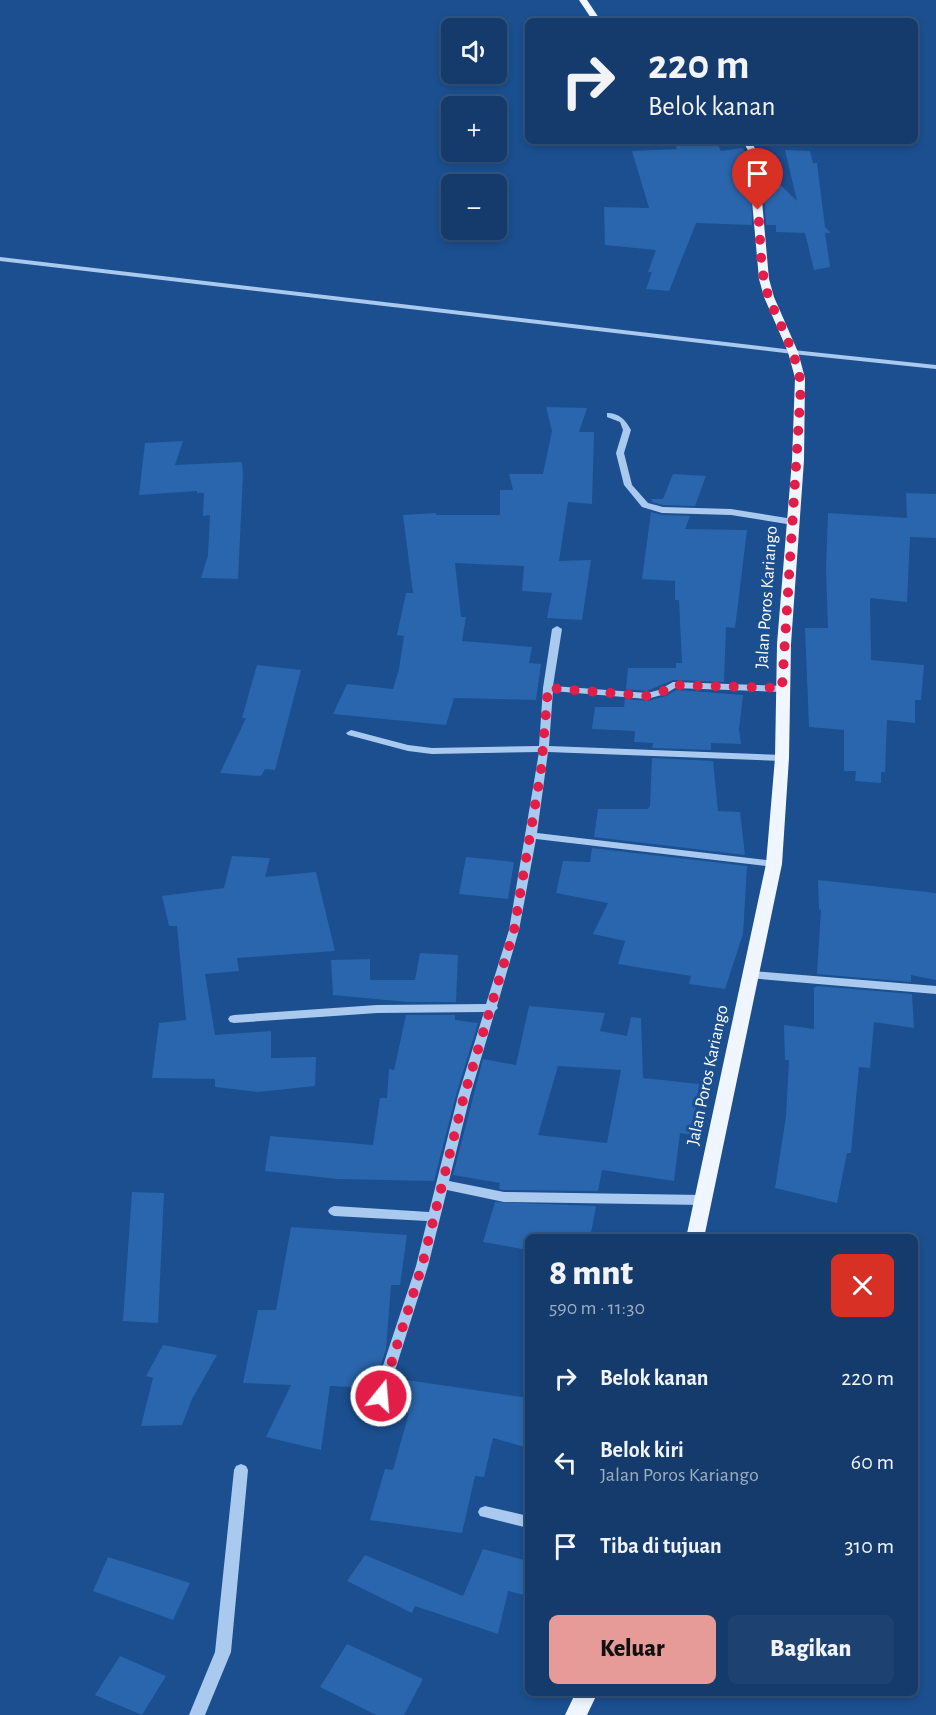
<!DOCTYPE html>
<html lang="id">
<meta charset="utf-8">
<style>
body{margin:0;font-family:"Alegreya Sans",sans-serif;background:#1d4271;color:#f1f3f6;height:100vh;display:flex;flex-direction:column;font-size:22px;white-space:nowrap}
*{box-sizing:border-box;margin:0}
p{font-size:20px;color:#9dadc1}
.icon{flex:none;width:33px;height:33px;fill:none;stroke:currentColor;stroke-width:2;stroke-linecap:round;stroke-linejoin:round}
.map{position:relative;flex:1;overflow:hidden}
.details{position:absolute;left:525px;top:1234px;width:393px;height:462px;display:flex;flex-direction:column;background:#143b6b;border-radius:9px;box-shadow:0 3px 9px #0003,0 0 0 2px #33557e}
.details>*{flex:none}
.hud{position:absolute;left:525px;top:18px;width:393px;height:126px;border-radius:9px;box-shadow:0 3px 9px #0003,0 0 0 2px #33557e;background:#143b6b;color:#f1f3f6;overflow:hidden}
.controls{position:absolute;left:441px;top:18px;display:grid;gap:12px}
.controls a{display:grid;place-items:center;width:66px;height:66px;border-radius:9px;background:#143b6b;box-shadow:0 3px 9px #0003,0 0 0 2px #33557e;font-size:30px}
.pin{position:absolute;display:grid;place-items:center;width:51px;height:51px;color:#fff;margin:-62px -26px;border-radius:50% 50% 50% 0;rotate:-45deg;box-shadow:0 0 6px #0007}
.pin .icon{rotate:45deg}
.me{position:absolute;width:66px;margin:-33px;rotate:17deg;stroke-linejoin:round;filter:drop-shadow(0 0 4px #0008)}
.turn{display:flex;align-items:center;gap:21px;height:126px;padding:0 24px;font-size:27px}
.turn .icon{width:78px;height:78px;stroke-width:2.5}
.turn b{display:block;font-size:42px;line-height:51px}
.round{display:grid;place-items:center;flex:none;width:63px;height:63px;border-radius:9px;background:#1d4271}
.head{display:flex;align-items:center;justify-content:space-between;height:102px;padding:0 24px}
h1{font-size:36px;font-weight:800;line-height:45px}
.primary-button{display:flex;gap:12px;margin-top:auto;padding:12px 24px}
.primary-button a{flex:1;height:69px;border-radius:9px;background:#e69b98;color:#111;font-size:24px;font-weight:800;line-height:69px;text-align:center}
.primary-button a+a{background:#1d4271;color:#f1f3f6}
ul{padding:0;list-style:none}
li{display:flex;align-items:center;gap:18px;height:84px;padding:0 24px}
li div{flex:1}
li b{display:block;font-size:22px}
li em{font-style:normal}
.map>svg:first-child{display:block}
</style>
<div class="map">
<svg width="936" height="1715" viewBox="0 0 936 1715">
<rect width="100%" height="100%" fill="#1b4f8f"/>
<g fill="#2a66ad" fill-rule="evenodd">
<path d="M 673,141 L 710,141 L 713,146 L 718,146 L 721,151 L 742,148 L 747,153 L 750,159 L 752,225 L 696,223 L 669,291 L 646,289 L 652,272 L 648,272 L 656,250 L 605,245 L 604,207 L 649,208 L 632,151 L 677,149 Z"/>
<path d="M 785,150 L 810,151 L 813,163 L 817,163 L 825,227 L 831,233 L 825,233 L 830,267 L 814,270 L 805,233 L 776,232 L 776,225 L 766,225 L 763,168 L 797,201 Z"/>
<path d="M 546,407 L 587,408 L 579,432 L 594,432 L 592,504 L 568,502 L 559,561 L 591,560 L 582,620 L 547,618 L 552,593 L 522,591 L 524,566 L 455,563 L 461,617 L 466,617 L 462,641 L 532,647 L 529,663 L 541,664 L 536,700 L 454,698 L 446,725 L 333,714 L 347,684 L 393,689 L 399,669 L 404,636 L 397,635 L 406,593 L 413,593 L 403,515 L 436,513 L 436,515 L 500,515 L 500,490 L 513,490 L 509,474 L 543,474 L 552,431 Z"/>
<path d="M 183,441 L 175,465 L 242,462 L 243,475 L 238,579 L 201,578 L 208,555 L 210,515 L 203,516 L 204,493 L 197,493 L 197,491 L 139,495 L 145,443 Z"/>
<path d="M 673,474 L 706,476 L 695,506 L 663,505 L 652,502 L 652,499 L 663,499 Z"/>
<path d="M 906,493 L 936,494 L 936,538 L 910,537 L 907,602 L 870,598 L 871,660 L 924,665 L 921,700 L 915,700 L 915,723 L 887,720 L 885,772 L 881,772 L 881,783 L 855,781 L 856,771 L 844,771 L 844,730 L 809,727 L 805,628 L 828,628 L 826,569 L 828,513 L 907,518 Z"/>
<path d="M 651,512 L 662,515 L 690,516 L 685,529 L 747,530 L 735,628 L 726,627 L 724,682 L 673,680 L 647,691 L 626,689 L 628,668 L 676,668 L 676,663 L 682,663 L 679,600 L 675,600 L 675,581 L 642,579 Z"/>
<path d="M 257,665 L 301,670 L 275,770 L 265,769 L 261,776 L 220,773 L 246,718 L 242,718 Z"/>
<path d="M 676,690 L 743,695 L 739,729 L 741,744 L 711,743 L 711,750 L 652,748 L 653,743 L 634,742 L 635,731 L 592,729 L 595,707 L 624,707 L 625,699 L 648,701 L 666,696 Z"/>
<path d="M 652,758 L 713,761 L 718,811 L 740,812 L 745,855 L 594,837 L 598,809 L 648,809 L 650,806 Z"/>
<path d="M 592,848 L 747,866 L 743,934 L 725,989 L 689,984 L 691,976 L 618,964 L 625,941 L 593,934 L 608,903 L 556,893 L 563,861 L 590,862 Z"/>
<path d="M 232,856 L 270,858 L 265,877 L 316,872 L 335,951 L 237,958 L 239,971 L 205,974 L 215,1035 L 271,1031 L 271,1058 L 316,1057 L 315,1086 L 258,1092 L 215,1087 L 215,1079 L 152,1078 L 159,1023 L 186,1020 L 177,926 L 169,926 L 162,896 L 224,888 Z"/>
<path d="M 466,857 L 514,862 L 508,899 L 459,894 Z"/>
<path d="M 818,880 L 936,893 L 936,980 L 911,975 L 911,982 L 817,974 L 821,910 L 819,909 Z"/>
<path d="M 420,953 L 458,955 L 456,1002 L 408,1002 L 333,995 L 331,960 L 370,959 L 370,980 L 415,980 Z"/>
<path d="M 817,986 L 912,994 L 914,1028 L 874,1022 L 870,1068 L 859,1067 L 851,1153 L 847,1153 L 837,1203 L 775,1188 L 786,1116 L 789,1060 L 785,1060 L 784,1025 L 814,1029 L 814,988 Z"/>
<path d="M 529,1006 L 605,1013 L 600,1031 L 627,1036 L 631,1017 L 641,1018 L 643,1078 L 699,1084 L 692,1135 L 680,1133 L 674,1181 L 602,1170 L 598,1191 L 504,1190 L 499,1189 L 500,1183 L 453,1175 L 483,1059 L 516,1065 ZM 558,1066 L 621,1070 L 607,1143 L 538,1135 Z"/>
<path d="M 406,1015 L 455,1015 L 455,1020 L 478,1023 L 456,1095 L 434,1181 L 337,1179 L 265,1171 L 270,1136 L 373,1145 L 380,1098 L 387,1098 L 389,1069 L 394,1070 Z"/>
<path d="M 132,1192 L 164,1193 L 158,1323 L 123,1321 Z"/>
<path d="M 495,1202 L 596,1206 L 590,1238 L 528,1238 L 528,1250 L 483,1242 Z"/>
<path d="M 291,1227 L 407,1235 L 400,1285 L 391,1285 L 386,1349 L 373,1388 L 330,1386 L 321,1450 L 266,1437 L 291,1385 L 243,1383 L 258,1310 L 276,1310 Z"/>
<path d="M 163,1345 L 217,1355 L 192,1399 L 182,1425 L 141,1426 L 153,1378 L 146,1376 Z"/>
<path d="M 400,1379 L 528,1398 L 528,1448 L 493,1438 L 484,1477 L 475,1476 L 462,1533 L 370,1520 L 385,1469 L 393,1470 L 409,1413 L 392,1410 Z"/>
<path d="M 483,1549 L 528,1561 L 528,1596 L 508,1591 L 498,1634 L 415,1606 L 412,1613 L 347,1581 L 365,1555 L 463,1596 Z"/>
<path d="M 108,1557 L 190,1583 L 173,1620 L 93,1591 Z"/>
<path d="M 347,1644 L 423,1679 L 404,1715 L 376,1715 L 320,1687 Z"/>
<path d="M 120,1656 L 166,1676 L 142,1715 L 95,1695 Z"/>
</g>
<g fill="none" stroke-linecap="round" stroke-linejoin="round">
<g fill="#a9c9ee" fill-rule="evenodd">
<path d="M 0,257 L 793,350 L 936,365 L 936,369 L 793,354 L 0,261 Z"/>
<path d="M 607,413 C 619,413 626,420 631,430 L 624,453 L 632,485 L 648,503 L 663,507 L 731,509 L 793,519 L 797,522 L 793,525 L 731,515 L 662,513 L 642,507 L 624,485 L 616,453 L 623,430 L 620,422 L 607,417 Z"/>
<path d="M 557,626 L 562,629 L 553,686 L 647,693 L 659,690 L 673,682 L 782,686 L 787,689 L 782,692 L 675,688 L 665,694 L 647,699 L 553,691 L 549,746 L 782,755 L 787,758 L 782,761 L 548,752 L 537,833 L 774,861 L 779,864 L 774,867 L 536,839 L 519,930 L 497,1006 L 498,1008 L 495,1011 L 470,1096 L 449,1181 L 504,1192 L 703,1195 L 707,1197 L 709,1200 L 707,1203 L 703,1205 L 504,1202 L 447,1190 L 428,1266 L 387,1396 L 385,1400 L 380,1402 L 375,1400 L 373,1396 L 416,1266 L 427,1221 L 334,1216 L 330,1214 L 328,1211 L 330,1208 L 334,1206 L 429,1212 L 458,1096 L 484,1012 L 377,1013 L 234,1023 L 230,1022 L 228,1019 L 230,1016 L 234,1015 L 377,1005 L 486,1004 L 509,930 L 539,752 L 432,754 L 408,751 L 348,735 L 346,733 L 351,730 L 408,745 L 432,748 L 539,746 L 543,688 L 552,629 Z"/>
<path d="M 752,971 L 936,986 L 936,994 L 748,978 L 746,975 L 748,972 Z"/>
<path d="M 241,1464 L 246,1466 L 248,1470 L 231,1652 L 205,1715 L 189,1715 L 215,1652 L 234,1470 L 236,1466 Z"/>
<path d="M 485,1506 L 528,1516 L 528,1528 L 480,1516 L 478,1512 L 480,1508 Z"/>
</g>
<g fill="#f0f6ff" fill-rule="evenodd">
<path d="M 579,0 L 587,0 L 601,21 L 593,21 Z"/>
<path d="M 743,141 L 751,141 L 760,158 L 762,201 L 769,279 L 774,297 L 798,352 L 805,378 L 804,460 L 791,644 L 789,758 L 782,864 L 704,1238 L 686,1238 L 766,864 L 775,758 L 777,644 L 792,460 L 795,378 L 788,352 L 764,297 L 759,279 L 752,201 L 752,158 Z"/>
<path d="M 575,1694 L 597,1694 L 587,1715 L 565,1715 Z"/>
</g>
</g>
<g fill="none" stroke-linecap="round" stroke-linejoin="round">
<path stroke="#e11d48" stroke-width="10" stroke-dasharray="0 18" d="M 381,1396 L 422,1266 L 464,1096 L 514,930 L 541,770 L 548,688 L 647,696 L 662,692 L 673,685 L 782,688 L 801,386 C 797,354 781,328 769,298 C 759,271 761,239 758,210"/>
</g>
<g text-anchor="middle" stroke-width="6" stroke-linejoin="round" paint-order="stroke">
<g font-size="18" fill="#fff" stroke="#1b4f8f">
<text transform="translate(766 597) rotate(-86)" y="6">Jalan Poros Kariango</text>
<text transform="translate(707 1075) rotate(-78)" y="6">Jalan Poros Kariango</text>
</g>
</g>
</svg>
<div class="controls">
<a><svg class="icon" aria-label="sound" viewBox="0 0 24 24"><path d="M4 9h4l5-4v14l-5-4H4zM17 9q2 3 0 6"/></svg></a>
<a>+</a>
<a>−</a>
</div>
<div class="pin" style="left:758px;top:210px;background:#d93025"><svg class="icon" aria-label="arrive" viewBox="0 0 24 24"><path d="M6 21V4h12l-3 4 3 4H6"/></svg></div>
<svg class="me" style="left:381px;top:1396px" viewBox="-20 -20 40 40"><circle r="17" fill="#e11d48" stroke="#fff" stroke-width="3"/><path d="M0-11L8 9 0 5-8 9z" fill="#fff"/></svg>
<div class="hud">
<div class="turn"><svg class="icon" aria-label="right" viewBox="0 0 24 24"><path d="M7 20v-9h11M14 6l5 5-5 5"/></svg><div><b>220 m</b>Belok kanan</div></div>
</div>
<section class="details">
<div class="head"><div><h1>8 mnt</h1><p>590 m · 11:30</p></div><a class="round" style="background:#d93025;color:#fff"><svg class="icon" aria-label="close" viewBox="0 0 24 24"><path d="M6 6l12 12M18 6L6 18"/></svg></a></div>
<ul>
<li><svg class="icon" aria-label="right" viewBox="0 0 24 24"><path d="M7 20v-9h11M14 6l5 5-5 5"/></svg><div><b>Belok kanan</b></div><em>220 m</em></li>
<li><svg class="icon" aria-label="left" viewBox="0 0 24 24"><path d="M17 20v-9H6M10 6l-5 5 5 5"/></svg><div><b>Belok kiri</b><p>Jalan Poros Kariango</p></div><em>60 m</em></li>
<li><svg class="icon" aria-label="arrive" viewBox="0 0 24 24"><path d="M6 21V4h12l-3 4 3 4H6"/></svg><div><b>Tiba di tujuan</b></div><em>310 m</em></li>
</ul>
<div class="primary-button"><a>Keluar</a><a>Bagikan</a></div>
</section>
</div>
